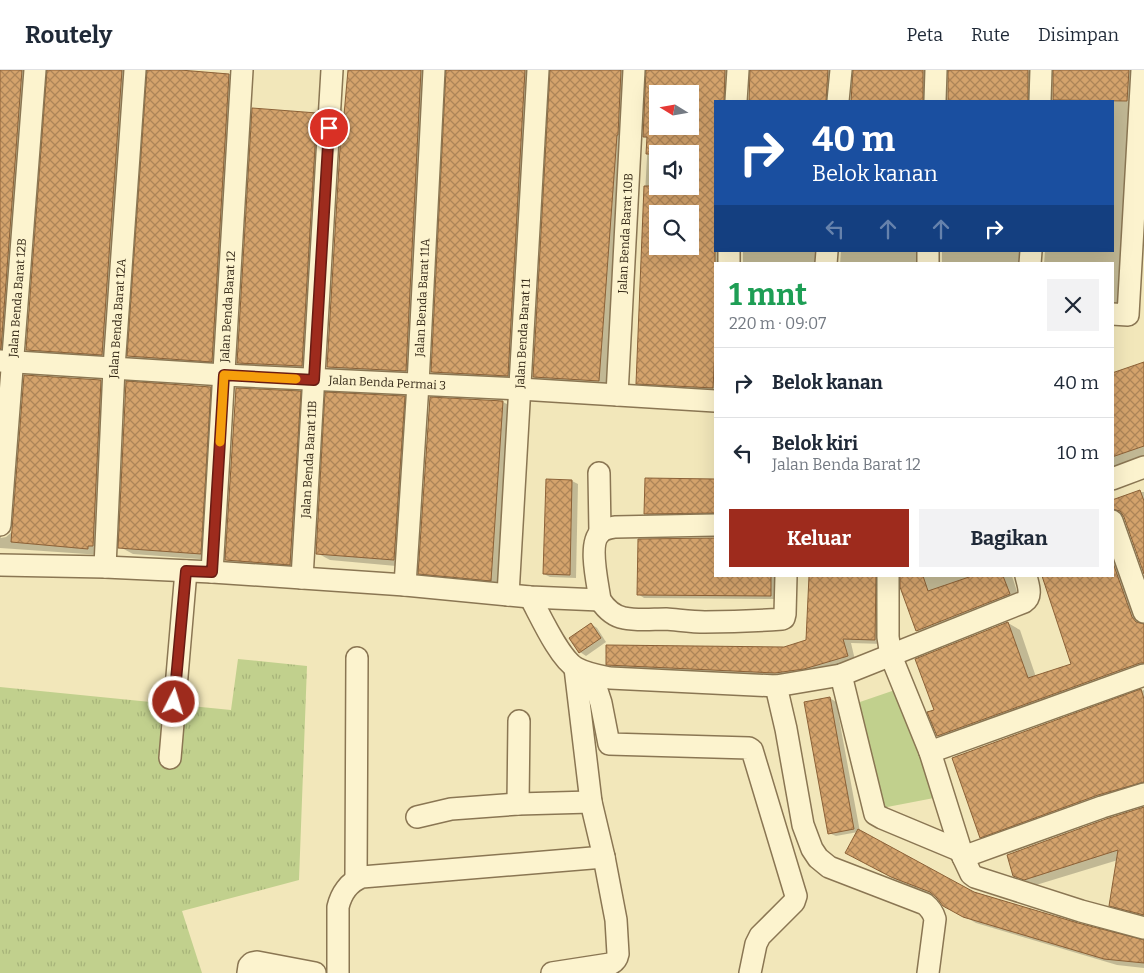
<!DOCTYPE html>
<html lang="id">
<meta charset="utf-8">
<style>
body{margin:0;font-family:Bitter,serif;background:#f2f2f3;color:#1f2937;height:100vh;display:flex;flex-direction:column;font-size:19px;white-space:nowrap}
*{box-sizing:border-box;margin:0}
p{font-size:16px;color:#747a83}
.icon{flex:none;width:28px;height:28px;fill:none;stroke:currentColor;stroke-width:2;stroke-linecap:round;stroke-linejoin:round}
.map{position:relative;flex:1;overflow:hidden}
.sheet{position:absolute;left:714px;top:192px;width:400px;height:315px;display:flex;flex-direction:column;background:#fff;border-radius:0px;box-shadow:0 5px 20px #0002}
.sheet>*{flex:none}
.hud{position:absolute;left:714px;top:30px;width:400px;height:152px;border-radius:0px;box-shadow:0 5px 20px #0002;background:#1a4fa0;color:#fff;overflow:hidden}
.needle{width:32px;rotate:281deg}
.buttons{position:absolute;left:649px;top:15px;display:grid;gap:10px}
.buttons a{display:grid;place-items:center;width:50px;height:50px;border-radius:0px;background:#fff;box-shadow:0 5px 20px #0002;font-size:25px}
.pin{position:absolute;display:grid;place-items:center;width:42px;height:42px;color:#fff;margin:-21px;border:2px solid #fff;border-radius:50%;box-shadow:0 1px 5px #0007}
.me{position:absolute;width:55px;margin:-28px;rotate:5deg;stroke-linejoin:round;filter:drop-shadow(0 0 4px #0008)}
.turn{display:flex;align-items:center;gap:18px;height:105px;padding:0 15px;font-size:22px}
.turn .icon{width:65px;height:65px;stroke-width:2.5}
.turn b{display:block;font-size:35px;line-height:42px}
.lanes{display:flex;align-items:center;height:48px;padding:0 15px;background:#0003;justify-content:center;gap:25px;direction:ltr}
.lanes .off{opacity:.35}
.round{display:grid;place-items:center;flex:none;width:52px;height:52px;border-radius:0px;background:#f2f2f3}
.headline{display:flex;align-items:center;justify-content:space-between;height:85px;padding:0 15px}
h1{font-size:30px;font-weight:700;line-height:38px;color:#1e9e55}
.action{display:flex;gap:10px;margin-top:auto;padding:10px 15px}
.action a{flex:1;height:58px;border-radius:0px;background:#9e2b1d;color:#fff;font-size:20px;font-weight:700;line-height:58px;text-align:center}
.action a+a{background:#f2f2f3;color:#1f2937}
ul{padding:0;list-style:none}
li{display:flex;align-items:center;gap:15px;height:70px;padding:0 15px;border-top:1px solid #e0e1e3}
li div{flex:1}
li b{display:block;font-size:19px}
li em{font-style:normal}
header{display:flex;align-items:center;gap:30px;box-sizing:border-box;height:70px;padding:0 25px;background:#fff;border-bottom:1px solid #e0e1e3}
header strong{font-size:24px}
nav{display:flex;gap:28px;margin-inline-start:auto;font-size:18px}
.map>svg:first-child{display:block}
</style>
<header>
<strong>Routely</strong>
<nav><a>Peta</a><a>Rute</a><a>Disimpan</a></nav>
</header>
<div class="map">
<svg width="1144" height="903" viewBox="0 0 1144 903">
<defs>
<pattern id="grass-tufts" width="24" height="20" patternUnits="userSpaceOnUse" patternTransform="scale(1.25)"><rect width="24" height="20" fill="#c1d08d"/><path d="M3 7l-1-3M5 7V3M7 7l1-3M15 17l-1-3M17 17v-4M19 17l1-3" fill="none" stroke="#a6b379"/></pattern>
<pattern id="building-cross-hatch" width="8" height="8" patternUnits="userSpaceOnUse" patternTransform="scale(1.25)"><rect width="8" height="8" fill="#d4a36c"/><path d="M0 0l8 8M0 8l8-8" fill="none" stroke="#ad8558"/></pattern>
</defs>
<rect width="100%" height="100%" fill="#f2e7ba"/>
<path fill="url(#grass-tufts)" d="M 238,589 L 307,596 L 299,810 L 182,841 L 202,903 L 0,903 L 0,617 L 231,640 Z"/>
<path fill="#c1d08d" d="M 895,620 L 920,684 L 934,728 L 882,738 L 857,633 Z"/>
<g fill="#0003" fill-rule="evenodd">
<path d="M 0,0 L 38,0 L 14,285 L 0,298 L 2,306 L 0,462 L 1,468 L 6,467 L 12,462 L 14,456 L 101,311 L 113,318 L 101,485 L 0,478 Z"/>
<path d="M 49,0 L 135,0 L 115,292 L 40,287 L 27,279 Z"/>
<path d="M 149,0 L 170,0 L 229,4 L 242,12 L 225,298 L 142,293 L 129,286 Z"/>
<path d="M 349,0 L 437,0 L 419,308 L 341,304 L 328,297 L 345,46 Z"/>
<path d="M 448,0 L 541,0 L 521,313 L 445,309 L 432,302 Z"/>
<path d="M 552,0 L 637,0 L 611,318 L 547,314 L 534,307 Z"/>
<path d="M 648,0 L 741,0 L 736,31 L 715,31 L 715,181 L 732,181 L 729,194 L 715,194 L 715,324 L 650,320 L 637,313 L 643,160 L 648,69 L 644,66 ZM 658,24 L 690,24 L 690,56 L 658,56 ZM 658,84 L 690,84 L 690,116 L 658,116 ZM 658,144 L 690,144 L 690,176 L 658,176 Z"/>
<path d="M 752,0 L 844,0 L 839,31 L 750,31 Z"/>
<path d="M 854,0 L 939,0 L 935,31 L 852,31 Z"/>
<path d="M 950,0 L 1044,0 L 1040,31 L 949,31 Z"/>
<path d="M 1055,0 L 1144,0 L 1129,239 L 1112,242 L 1112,194 L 1044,194 L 1045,181 L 1112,181 L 1112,31 L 1054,31 Z"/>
<path d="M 317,44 L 329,52 L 315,303 L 251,300 L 238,292 Z"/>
<path d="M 743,181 L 830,181 L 827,194 L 743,194 Z"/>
<path d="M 841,181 L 931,181 L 928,194 L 840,194 Z"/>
<path d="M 942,181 L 1034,181 L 1031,194 L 942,194 Z"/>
<path d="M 1144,293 L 1144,386 L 1112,397 L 1112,304 Z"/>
<path d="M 210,318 L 223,325 L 213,490 L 133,484 L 120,477 Z"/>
<path d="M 300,322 L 313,330 L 303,501 L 239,497 L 227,490 Z"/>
<path d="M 404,327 L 417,335 L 407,497 L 330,490 L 317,483 Z"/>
<path d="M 503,332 L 516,339 L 503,517 L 432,510 L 420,503 Z"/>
<path d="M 547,410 L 572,411 L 578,414 L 576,508 L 550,507 L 544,504 Z"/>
<path d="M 715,410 L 715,445 L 651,447 L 645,443 Z"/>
<path d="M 1140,422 L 1144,422 L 1144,501 L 1124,445 L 1119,445 L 1112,453 L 1112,431 Z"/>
<path d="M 1112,466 L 1144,555 L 1144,602 L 950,672 L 938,665 L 935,641 L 1008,553 L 1020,560 L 1036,607 L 1073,594 L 1112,506 Z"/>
<path d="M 715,469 L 715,506 L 777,506 L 777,529 L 644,528 L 638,524 Z"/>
<path d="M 810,506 L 885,506 L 883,574 L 851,573 L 855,590 L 819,601 L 784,607 L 616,599 L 607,594 L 784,578 L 807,571 Z"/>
<path d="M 902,506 L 1012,506 L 1020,531 L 929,567 L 917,561 L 902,517 Z"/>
<path d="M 591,554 L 597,558 L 606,572 L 586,586 L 580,582 L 571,568 Z"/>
<path d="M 1144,620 L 1144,721 L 992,774 L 981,767 L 953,688 Z"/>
<path d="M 830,628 L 836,632 L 860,762 L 973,823 L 1077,854 L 1144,871 L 1144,898 L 1117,895 L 976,853 L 944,835 L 936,826 L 904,814 L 858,789 L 858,762 L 836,766 L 829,763 Z"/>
<path d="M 1144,738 L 1144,848 L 1122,842 L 1111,835 L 1118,790 L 1036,815 L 1026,812 L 1014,805 Z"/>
</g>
<g fill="url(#building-cross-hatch)" stroke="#8b6137" fill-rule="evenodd">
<path d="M 0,0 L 22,0 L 1,279 L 0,279 Z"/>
<path d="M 47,0 L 122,0 L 102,285 L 26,280 Z"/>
<path d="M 147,0 L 180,0 L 229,4 L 212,292 L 127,286 Z"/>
<path d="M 348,0 L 421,0 L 406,301 L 327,297 L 342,45 L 344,45 Z"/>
<path d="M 446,0 L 525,0 L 508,306 L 431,302 Z"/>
<path d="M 550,0 L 621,0 L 618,65 L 617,65 L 599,311 L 533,307 Z"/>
<path d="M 646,0 L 725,0 L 724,31 L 715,31 L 715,278 L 713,318 L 636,314 L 644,116 L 690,116 L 692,84 L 646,84 L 647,67 L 643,67 ZM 658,24 L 694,24 L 693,56 L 658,56 ZM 658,144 L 690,144 L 690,176 L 658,176 Z"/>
<path d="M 750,0 L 828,0 L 826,31 L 749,31 Z"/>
<path d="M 853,0 L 923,0 L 923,31 L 851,31 Z"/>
<rect x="948" y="0" width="80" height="31"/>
<path d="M 1053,0 L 1129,0 L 1127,31 L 1053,30 Z"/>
<path d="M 252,38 L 317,43 L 302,296 L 237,293 Z"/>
<path d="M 1144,292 L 1144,376 L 1112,387 L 1112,303 Z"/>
<path d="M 24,305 L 101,310 L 93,476 L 88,476 L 88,479 L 11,472 Z"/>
<path d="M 126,311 L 211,317 L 201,484 L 118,478 Z"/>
<path d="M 236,318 L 301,321 L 290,495 L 225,490 Z"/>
<path d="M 325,322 L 405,326 L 394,490 L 316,484 Z"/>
<path d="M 430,327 L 503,331 L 491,511 L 418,504 Z"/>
<path d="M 645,408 L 715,409 L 715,443 L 644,444 Z"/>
<path d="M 546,409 L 572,410 L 570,505 L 543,504 Z"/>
<path d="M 1140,420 L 1144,431 L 1144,504 L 1124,447 L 1120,441 L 1112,439 L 1112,430 Z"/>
<path d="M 715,468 L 715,506 L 771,506 L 771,526 L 637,525 L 638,469 Z"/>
<path d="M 1112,490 L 1132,547 L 1136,552 L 1144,554 L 1144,593 L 1140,593 L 937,666 L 927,642 L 934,640 L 915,589 L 1008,552 L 1028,608 L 1071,594 L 1042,506 L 1112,506 Z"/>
<path d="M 809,506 L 876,506 L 875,570 L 843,569 L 848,586 L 804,599 L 775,603 L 606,595 L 606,575 L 784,577 L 806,570 Z"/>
<path d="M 900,506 L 923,506 L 928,521 L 972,506 L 1003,506 L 1010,524 L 916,561 L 900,517 Z"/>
<path d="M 591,553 L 601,568 L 579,583 L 569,568 Z"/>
<path d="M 1141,619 L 1144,629 L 1144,712 L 1098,725 L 980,768 L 952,688 Z"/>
<path d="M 830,627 L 854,759 L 828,764 L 804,632 Z"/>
<path d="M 1144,737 L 1144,845 L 1109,836 L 1118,780 L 1024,810 L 1013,806 L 1007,785 L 1106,749 Z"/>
<path d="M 858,759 L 974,822 L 1078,853 L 1144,870 L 1144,893 L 1104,889 L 963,847 L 943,836 L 937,828 L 930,822 L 891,807 L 845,783 Z"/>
</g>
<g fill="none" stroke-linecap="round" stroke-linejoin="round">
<g stroke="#8a7653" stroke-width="24">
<g id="minor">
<path d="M 736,31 L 738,0"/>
<path d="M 838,31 L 841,0"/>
<path d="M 935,31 L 936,0"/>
<path d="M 1040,31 L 1041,0"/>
<path d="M 729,194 L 729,181"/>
<path d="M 826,194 L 827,181"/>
<path d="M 928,194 L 928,181"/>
<path d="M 1030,194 L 1031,181"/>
<path d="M 1112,244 L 1128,245 L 1142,0"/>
<path id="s1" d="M 0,291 L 224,305 L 520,319 L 715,331"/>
<path id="s2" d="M 617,325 L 634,0"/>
<path d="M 599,403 L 600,462"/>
<path d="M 1112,409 L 1144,397"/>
<path d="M 1112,451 L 1144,542"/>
<path id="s3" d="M 0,455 L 35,0"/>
<path d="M 715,455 L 615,457 C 610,458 603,459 600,463 C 588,474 598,515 600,530 C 606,539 613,546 624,548 C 638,551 653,549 666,549 C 679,550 692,552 705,552 C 731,552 756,551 782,549 L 784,548 L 785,544 L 786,506"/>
<path d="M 0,495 L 105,497 L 212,502 L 405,515 L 530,527 L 600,530"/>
<path id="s4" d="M 105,497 L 114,298 L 135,0"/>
<path id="s5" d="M 212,502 L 242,0"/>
<path d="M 888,506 L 888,567 L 891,586 L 930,682 L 963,787 L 971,804 L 975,807 L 1081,841 L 1144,858"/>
<path id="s6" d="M 302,508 L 332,0"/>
<path id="s7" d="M 405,515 L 418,314 L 434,0"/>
<path id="s8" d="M 508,525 L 538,0"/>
<path d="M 530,527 C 540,545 559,588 576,598 C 587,604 599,606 610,608 L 776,616 L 841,605 L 1024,532 C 1033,526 1028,515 1026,506"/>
<path d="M 592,605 L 601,633 L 609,674 L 749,678 L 752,680 L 796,826 L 794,832 L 760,866 L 756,874 L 750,903"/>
<path d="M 841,605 L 875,744 L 882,748 L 961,781"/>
<path d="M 776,616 L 786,659 L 803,755 L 812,779 L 818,788 L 829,797 L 925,834 C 930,838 933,842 935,849 L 928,903"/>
<path d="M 930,682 L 1144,605"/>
<path d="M 170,688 L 186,501"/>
<path d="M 518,734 L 519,651"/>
<path d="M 417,747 L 451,739 L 518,734 L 591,732"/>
<path d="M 963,787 L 1102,737 L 1144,724"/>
<path d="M 356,809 L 357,588"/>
<path d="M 248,903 L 249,896 L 252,893 L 257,892 L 315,903"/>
<path d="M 338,903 L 338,837 C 341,824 349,812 362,807 L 604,787"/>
<path d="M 552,903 L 610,894 C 615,892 617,889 618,884 L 616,850 L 604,787 L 591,732 L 575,598"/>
</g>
</g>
<use href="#minor" stroke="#fcf3ce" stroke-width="21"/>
</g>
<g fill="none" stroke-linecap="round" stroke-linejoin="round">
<g stroke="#671c13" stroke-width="12">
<path id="route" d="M 174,632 L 186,501 L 212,502 L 224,305 L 314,310 L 329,58"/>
</g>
<use href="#route" stroke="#9e2b1d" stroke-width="9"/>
<path stroke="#f59e0b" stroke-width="9" d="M 220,372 L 224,305 L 296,309"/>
</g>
<g text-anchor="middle" stroke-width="4" stroke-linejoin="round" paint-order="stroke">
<g font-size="12" fill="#372b19" stroke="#f9f0ca">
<text dy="4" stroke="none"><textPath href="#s2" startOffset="162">Jalan Benda Barat 10B</textPath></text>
<text dy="4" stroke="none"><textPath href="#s3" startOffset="228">Jalan Benda Barat 12B</textPath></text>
<text dy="4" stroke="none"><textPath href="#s7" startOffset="288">Jalan Benda Barat 11A</textPath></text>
<text dy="4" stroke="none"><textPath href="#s5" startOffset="266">Jalan Benda Barat 12</textPath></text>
<text dy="4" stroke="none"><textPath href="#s4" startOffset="249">Jalan Benda Barat 12A</textPath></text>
<text dy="4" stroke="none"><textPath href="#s8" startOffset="262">Jalan Benda Barat 11</textPath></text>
<text dy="4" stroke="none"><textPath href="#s1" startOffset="388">Jalan Benda Permai 3</textPath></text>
<text dy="4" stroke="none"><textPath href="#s6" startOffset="119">Jalan Benda Barat 11B</textPath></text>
</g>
</g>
</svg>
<div class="buttons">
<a><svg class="needle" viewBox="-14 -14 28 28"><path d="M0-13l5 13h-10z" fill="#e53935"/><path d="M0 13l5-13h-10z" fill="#747a83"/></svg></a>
<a><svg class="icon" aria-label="sound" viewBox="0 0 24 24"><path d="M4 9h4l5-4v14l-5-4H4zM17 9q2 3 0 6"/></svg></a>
<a><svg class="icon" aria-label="search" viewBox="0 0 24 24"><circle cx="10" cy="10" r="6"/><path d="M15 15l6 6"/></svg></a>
</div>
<div class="pin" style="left:329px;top:58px;background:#d93025"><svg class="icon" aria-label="arrive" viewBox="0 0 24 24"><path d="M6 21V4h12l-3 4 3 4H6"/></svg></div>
<svg class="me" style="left:174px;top:632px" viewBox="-20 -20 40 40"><circle r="17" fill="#9e2b1d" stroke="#fff" stroke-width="3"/><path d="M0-11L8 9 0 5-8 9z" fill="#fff"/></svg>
<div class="hud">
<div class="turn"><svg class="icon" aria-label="right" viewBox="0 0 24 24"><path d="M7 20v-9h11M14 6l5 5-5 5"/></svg><div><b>40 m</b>Belok kanan</div></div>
<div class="lanes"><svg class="icon off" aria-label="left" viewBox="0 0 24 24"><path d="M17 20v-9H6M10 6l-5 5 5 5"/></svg><svg class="icon off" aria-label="ahead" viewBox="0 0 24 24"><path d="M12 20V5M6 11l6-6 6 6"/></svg><svg class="icon off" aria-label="ahead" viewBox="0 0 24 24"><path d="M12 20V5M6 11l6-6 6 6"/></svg><svg class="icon" aria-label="right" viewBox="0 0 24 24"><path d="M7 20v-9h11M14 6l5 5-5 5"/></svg></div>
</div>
<section class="sheet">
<div class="headline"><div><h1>1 mnt</h1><p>220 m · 09:07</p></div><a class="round"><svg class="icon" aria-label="close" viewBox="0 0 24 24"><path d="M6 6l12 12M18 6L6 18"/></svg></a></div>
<ul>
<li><svg class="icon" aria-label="right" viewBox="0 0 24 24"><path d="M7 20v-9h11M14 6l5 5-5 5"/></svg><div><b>Belok kanan</b></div><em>40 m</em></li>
<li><svg class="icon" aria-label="left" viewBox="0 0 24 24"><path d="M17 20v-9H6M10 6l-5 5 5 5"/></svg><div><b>Belok kiri</b><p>Jalan Benda Barat 12</p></div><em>10 m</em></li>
</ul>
<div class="action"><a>Keluar</a><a>Bagikan</a></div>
</section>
</div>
